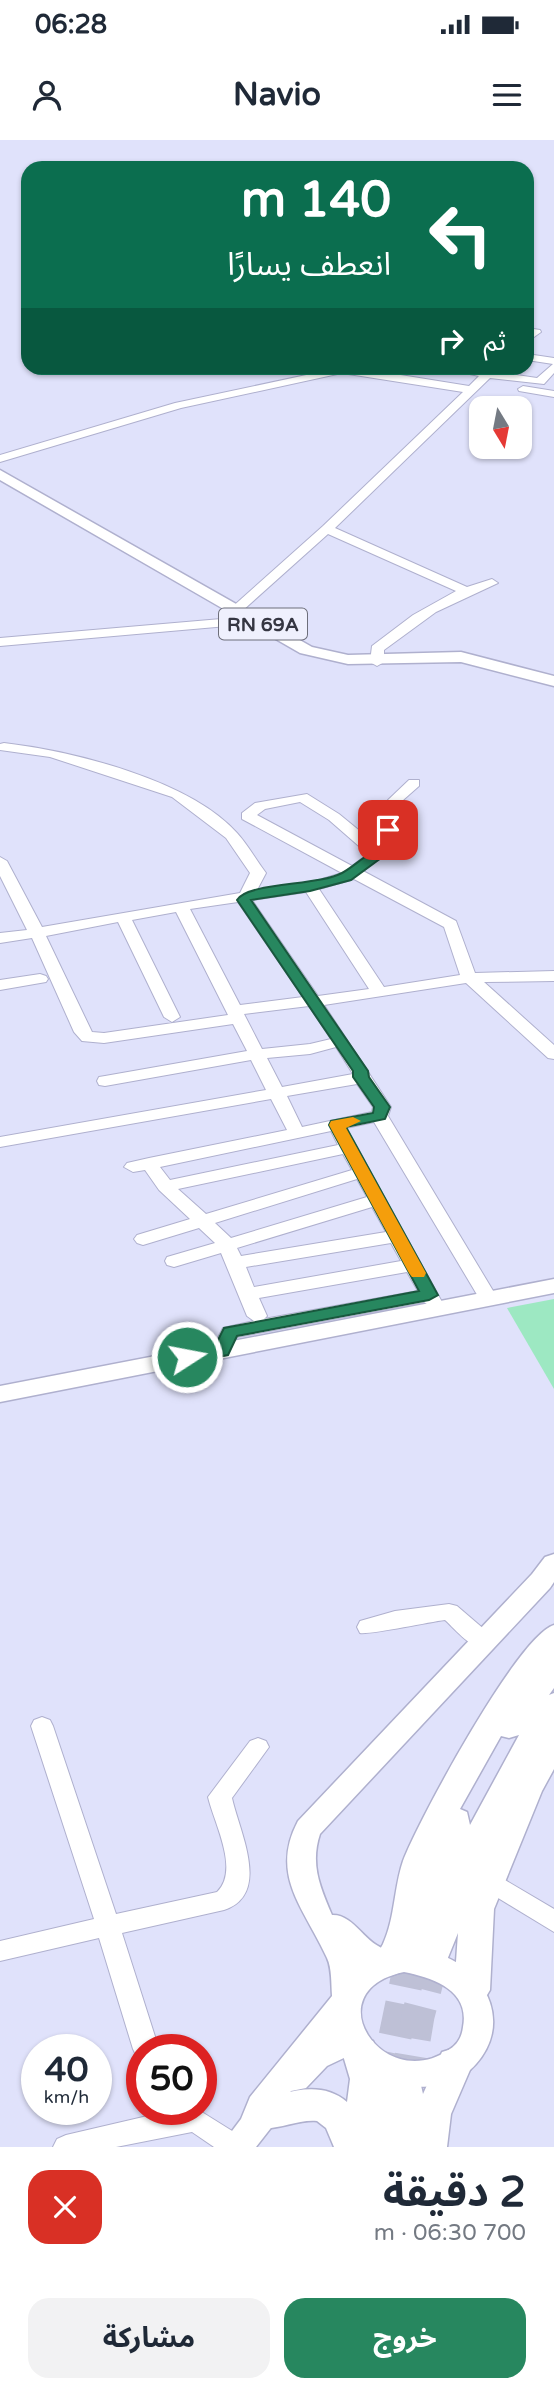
<!DOCTYPE html>
<html lang="ar">
<meta charset="utf-8">
<style>
body{margin:0;font-family:"Varela Round","Noto Sans Arabic",sans-serif;background:#f2f2f3;color:#1f2937;direction:rtl;height:100vh;display:flex;flex-direction:column;font-size:26px;white-space:nowrap}
*{box-sizing:border-box;margin:0}
p{font-size:23px;color:#747a83}
.icon{flex:none;width:38px;height:38px;fill:none;stroke:currentColor;stroke-width:2;stroke-linecap:round;stroke-linejoin:round}
.map{position:relative;height:2007px;overflow:hidden;direction:ltr}
.sheet{display:flex;flex-direction:column;background:#fff;flex:1}
.sheet>*{flex:none}
.top-card{position:absolute;left:21px;top:21px;width:513px;height:214px;border-radius:21px;box-shadow:0 2px 5px #0004;direction:rtl;background:#0b6e4f;color:#fff;overflow:hidden}
.needle{width:46px;rotate:170deg}
.controls{position:absolute;left:469px;top:256px;display:grid;gap:14px}
.controls a{display:grid;place-items:center;width:63px;height:63px;border-radius:14px;background:#fff;box-shadow:0 2px 5px #0004;font-size:35px}
.speed{position:absolute;left:21px;top:1894px;display:flex;gap:14px;font-size:35px;font-weight:700;text-align:center}
.speed>*{display:grid;place-content:center;width:91px;height:91px;border-radius:50%;background:#fff;box-shadow:0 2px 5px #0004;line-height:1}
.speed small{font-size:18px;font-weight:400}
.speed .limit{border:10px solid #d22;background:#fff;color:#111}
.pin{position:absolute;display:grid;place-items:center;width:60px;height:60px;color:#fff;margin:-30px;border-radius:14px;box-shadow:0 4px 10px #0006}
.me{position:absolute;width:77px;margin:-38px;rotate:79deg;stroke-linejoin:round;filter:drop-shadow(0 0 5px #0008)}
.turn{display:flex;align-items:center;gap:24px;height:147px;padding:0 28px;font-size:32px}
.turn .icon{width:91px;height:91px;stroke-width:2.5}
.turn b{display:block;font-size:49px;line-height:60px}
.then{display:flex;align-items:center;height:66px;padding:0 28px;background:#0003;gap:14px;font-size:26px}
.round{display:grid;place-items:center;flex:none;width:74px;height:74px;border-radius:21px;background:#f2f2f3}
.head{display:flex;align-items:center;justify-content:space-between;height:119px;padding:0 28px}
h1{font-size:42px;font-weight:700;line-height:52px}
.button{display:flex;gap:14px;margin-top:auto;padding:14px 28px}
.button a{flex:1;height:80px;border-radius:21px;background:#27875f;color:#fff;font-size:28px;font-weight:700;line-height:80px;text-align:center}
.button a+a{background:#f2f2f3;color:#1f2937}
.status{display:flex;justify-content:space-between;align-items:center;height:49px;padding:0 35px;background:#fff;direction:ltr}
.status svg{height:19px;fill:currentColor}
header{display:flex;justify-content:space-between;align-items:center;height:91px;padding:0 28px;background:#fff;font-size:32px;font-weight:700}
.map>svg:first-child{display:block}
</style>
<div class="status"><b>06:28</b><svg viewBox="0 0 49 12"><path d="M0 12V9h3v3zM5 12V6h3v6zM10 12V3h3v9zM15 12V0h3v12zM26 1h20v11H26zM47 4h2v5h-2z"/></svg></div>
<header><svg class="icon" aria-label="menu" viewBox="0 0 24 24"><path d="M4 6h16M4 12h16M4 18h16"/></svg>Navio<svg class="icon" aria-label="person" viewBox="0 0 24 24"><circle cx="12" cy="8" r="4"/><path d="M4 21q1-7 8-7t8 7"/></svg></header>
<div class="map">
<svg width="554" height="2007" viewBox="0 0 554 2007">
<rect width="100%" height="100%" fill="#e0e2fb"/>
<path fill="#9de8c2" d="M 554,1159 L 554,1249 L 507,1168 Z"/>
<g fill="none" stroke-linecap="round" stroke-linejoin="round">
<g stroke="#bec0d6" stroke-width="33" stroke-dasharray="33 17" stroke-linecap="butt">
<path d="M 385,1945 L 414,1805"/>
<path d="M 406,1948 L 418,1876 L 435,1810"/>
</g>
<g stroke="#afb0ce" stroke-width="2">
<g id="minor">
<path d="M 527,188 L 540,190 L 541,192 L 527,202 Z"/>
<path d="M 527,214 L 554,218 L 554,233 L 544,244 L 490,238 L 335,388 L 467,447 L 492,439 L 498,443 L 436,472 L 384,510 L 384,522 L 377,526 L 370,522 L 372,506 L 413,475 L 456,451 L 328,394 L 241,472 L 230,469 L 323,386 L 463,252 L 342,233 L 181,268 L 0,322 L 0,315 L 175,263 L 339,228 L 357,228 L 469,246 L 479,236 L 442,228 L 485,231 L 488,228 L 499,228 L 496,232 L 537,238 L 553,224 L 527,220 Z"/>
<path d="M 523,246 L 554,251 L 554,257 L 519,251 L 518,249 Z"/>
<path d="M 256,476 L 262,480 L 261,483 L 0,506 L 0,498 Z"/>
<path d="M 4,603 C 73,611 190,640 237,693 C 248,705 256,720 266,733 L 257,750 L 309,743 L 342,733 L 242,679 L 242,673 L 255,663 L 307,654 L 339,674 L 372,701 L 381,689 L 388,660 L 409,640 L 419,640 L 419,646 L 402,661 L 395,690 L 381,709 L 383,715 L 363,731 L 456,781 L 475,833 L 554,831 L 554,841 L 484,842 L 554,905 L 554,919 L 548,918 L 466,843 L 324,865 L 391,967 L 388,976 L 498,1159 L 496,1163 L 482,1163 L 374,982 L 346,988 L 442,1162 L 433,1168 L 424,1162 L 237,1197 L 228,1215 L 221,1217 L 211,1211 L 223,1188 L 254,1181 L 247,1176 L 221,1113 L 174,1127 L 167,1125 L 165,1121 L 167,1117 L 215,1103 L 199,1088 L 143,1105 L 137,1103 L 134,1099 L 137,1095 L 190,1079 L 159,1050 L 145,1030 L 133,1032 L 124,1027 L 127,1023 L 149,1018 L 287,990 L 271,959 L 0,1007 L 0,997 L 266,950 L 251,920 L 105,946 L 99,945 L 97,941 L 99,937 L 105,936 L 247,911 L 233,884 L 104,903 L 82,901 L 74,892 L 32,798 L 0,803 L 0,793 L 27,790 L 0,736 L 0,717 L 7,721 L 42,787 L 240,753 L 250,733 L 226,698 L 172,657 L 50,617 L 0,610 L 0,604 ZM 300,662 L 329,680 L 368,714 L 352,726 L 257,675 L 265,669 ZM 354,739 L 444,787 L 460,835 L 384,847 L 319,749 ZM 306,752 L 369,849 L 318,856 L 252,760 ZM 238,762 L 303,857 L 240,865 L 190,769 ZM 176,772 L 228,875 L 104,893 L 92,892 L 46,796 L 118,782 L 164,877 L 172,882 L 180,877 L 132,780 ZM 309,866 L 331,899 L 310,904 L 262,909 L 244,874 ZM 336,907 L 353,934 L 282,947 L 267,918 L 310,914 ZM 357,944 L 373,967 L 372,972 L 302,987 L 287,956 ZM 331,991 L 338,1005 L 170,1040 L 160,1027 ZM 343,1014 L 352,1030 L 206,1074 L 178,1049 ZM 357,1039 L 367,1057 L 231,1098 L 215,1083 ZM 372,1067 L 386,1092 L 241,1116 L 237,1108 ZM 391,1103 L 401,1121 L 254,1147 L 246,1127 ZM 407,1132 L 418,1151 L 264,1179 L 267,1176 L 259,1158 Z"/>
<path d="M 40,834 L 46,836 L 48,839 L 46,842 L 0,850 L 0,840 Z"/>
<path d="M 449,1464 L 457,1466 L 492,1496 L 495,1502 L 492,1508 C 474,1513 458,1492 445,1480 C 429,1482 369,1495 360,1493 L 357,1487 L 360,1481 L 395,1471 Z"/>
<path d="M 42,1577 L 50,1580 L 53,1586 L 116,1774 L 217,1752 C 240,1730 214,1683 208,1657 L 250,1601 L 258,1598 L 266,1601 L 269,1607 L 232,1658 C 239,1691 272,1754 224,1770 L 122,1793 L 159,1909 L 142,1909 L 142,1918 L 137,1917 L 133,1909 L 99,1798 L 0,1821 L 0,1801 L 94,1779 L 31,1586 L 34,1580 Z"/>
<path d="M 488,1730 L 554,1769 L 554,1792 L 480,1747 L 476,1740 L 480,1733 Z"/>
<path d="M 197,1969 L 245,1999 L 249,2007 L 214,2007 L 192,1992 L 116,2007 L 53,2007 L 57,1999 L 66,1995 L 169,1971 Z"/>
</g>
</g>
<g stroke="#afb0ce" stroke-width="3">
<g id="major">
<path d="M 0,330 L 312,507 L 348,515 L 461,512 L 554,536 L 554,546 L 461,522 L 348,524 L 300,513 L 0,340 Z"/>
<path d="M 554,1139 L 554,1153 L 0,1262 L 0,1246 Z"/>
<path d="M 554,1414 L 554,1442 L 550,1448 L 320,1694 C 310,1724 320,1747 332,1775 C 355,1774 365,1806 389,1810 C 394,1810 399,1808 405,1808 C 417,1808 435,1812 446,1817 C 490,1836 510,1886 476,1924 C 444,1961 376,1949 346,1917 L 327,1926 L 306,1948 L 291,1951 L 278,1969 L 281,1975 L 256,2007 L 220,2007 L 241,1979 L 250,1957 L 332,1856 C 331,1844 332,1828 327,1818 C 305,1769 269,1736 298,1681 L 532,1434 L 545,1417 ZM 404,1832 C 433,1838 470,1850 463,1887 C 462,1896 458,1904 450,1909 C 384,1956 313,1851 404,1832 Z"/>
</g>
</g>
<g stroke="#afb0ce" stroke-width="3">
<g id="highway">
<path d="M 554,1485 L 554,1548 L 549,1555 L 554,1553 L 554,1629 L 542,1651 L 494,1769 L 490,1850 L 484,1860 L 472,1865 L 460,1860 L 454,1850 L 458,1793 L 447,1820 C 428,1827 427,1818 415,1809 L 401,1832 L 389,1836 L 377,1832 L 372,1822 C 375,1816 380,1810 383,1804 C 395,1778 394,1747 403,1721 C 419,1679 518,1496 554,1485 ZM 519,1595 L 470,1685 L 467,1672 L 460,1669 L 501,1596 L 509,1598 Z"/>
<path d="M 360,1897 L 373,1901 L 384,1931 L 419,1937 L 423,1954 L 442,1912 L 455,1908 L 468,1912 L 473,1923 L 451,1974 L 447,2007 L 334,2007 L 326,1988 L 317,1981 C 294,1979 273,1994 252,1986 L 247,1975 L 252,1964 C 282,1953 320,1938 347,1962 L 350,1939 L 342,1912 L 347,1901 Z"/>
</g>
</g>
<use href="#minor" fill="#fff" fill-rule="evenodd"/>
<use href="#major" fill="#fff" fill-rule="evenodd"/>
<use href="#highway" fill="#fff" fill-rule="evenodd"/>
</g>
<path fill="#27875f" stroke="#19583e" stroke-width="2" d="M 388,686 L 395,690 L 380,709 L 381,718 L 351,740 L 310,751 L 251,760 L 368,931 L 369,937 L 390,967 L 385,979 L 346,987 L 438,1155 L 429,1160 L 237,1196 L 228,1215 L 187,1223 L 181,1222 L 178,1217 L 181,1213 L 215,1206 L 224,1188 L 419,1151 L 329,985 L 331,981 L 373,973 L 374,967 L 353,937 L 353,931 L 237,760 C 248,742 318,746 342,733 C 351,728 360,720 369,714 C 365,705 380,689 388,686 Z"/>
<path fill="#f59e0b" d="M 353,977 L 361,981 L 346,988 L 426,1133 L 424,1137 L 412,1137 L 409,1133 L 329,985 L 331,981 Z"/>
<g text-anchor="middle" stroke-width="7" stroke-linejoin="round" paint-order="stroke">
<rect fill="#eff0fd" stroke="#6d6e7a" stroke-width="2" x="219" y="468.5" width="88" height="31" rx="5"/>
<g font-size="19" font-weight="bold" fill="#353642">
<text x="263" y="491">RN 69A</text>
</g>
</g>
</svg>
<div class="controls">
<a><svg class="needle" viewBox="-14 -14 28 28"><path d="M0-13l5 13h-10z" fill="#e53935"/><path d="M0 13l5-13h-10z" fill="#747a83"/></svg></a>
</div>
<div class="speed"><div>40<small>km/h</small></div><div class="limit">50</div></div>
<div class="pin" style="left:388px;top:690px;background:#d93025"><svg class="icon" aria-label="arrive" viewBox="0 0 24 24"><path d="M6 21V4h12l-3 4 3 4H6"/></svg></div>
<svg class="me" style="left:187px;top:1217px" viewBox="-20 -20 40 40"><circle r="17" fill="#27875f" stroke="#fff" stroke-width="3"/><path d="M0-11L8 9 0 5-8 9z" fill="#fff"/></svg>
<div class="top-card">
<div class="turn"><svg class="icon" aria-label="left" viewBox="0 0 24 24"><path d="M17 20v-9H6M10 6l-5 5 5 5"/></svg><div><b>140 m</b>انعطف يسارًا</div></div>
<div class="then">ثم<svg class="icon" aria-label="right" viewBox="0 0 24 24"><path d="M7 20v-9h11M14 6l5 5-5 5"/></svg></div>
</div>
</div>
<section class="sheet">
<div class="head"><div><h1>2 دقيقة</h1><p>700 m · 06:30</p></div><a class="round" style="background:#d93025;color:#fff"><svg class="icon" aria-label="close" viewBox="0 0 24 24"><path d="M6 6l12 12M18 6L6 18"/></svg></a></div>
<div class="button"><a>خروج</a><a>مشاركة</a></div>
</section>
